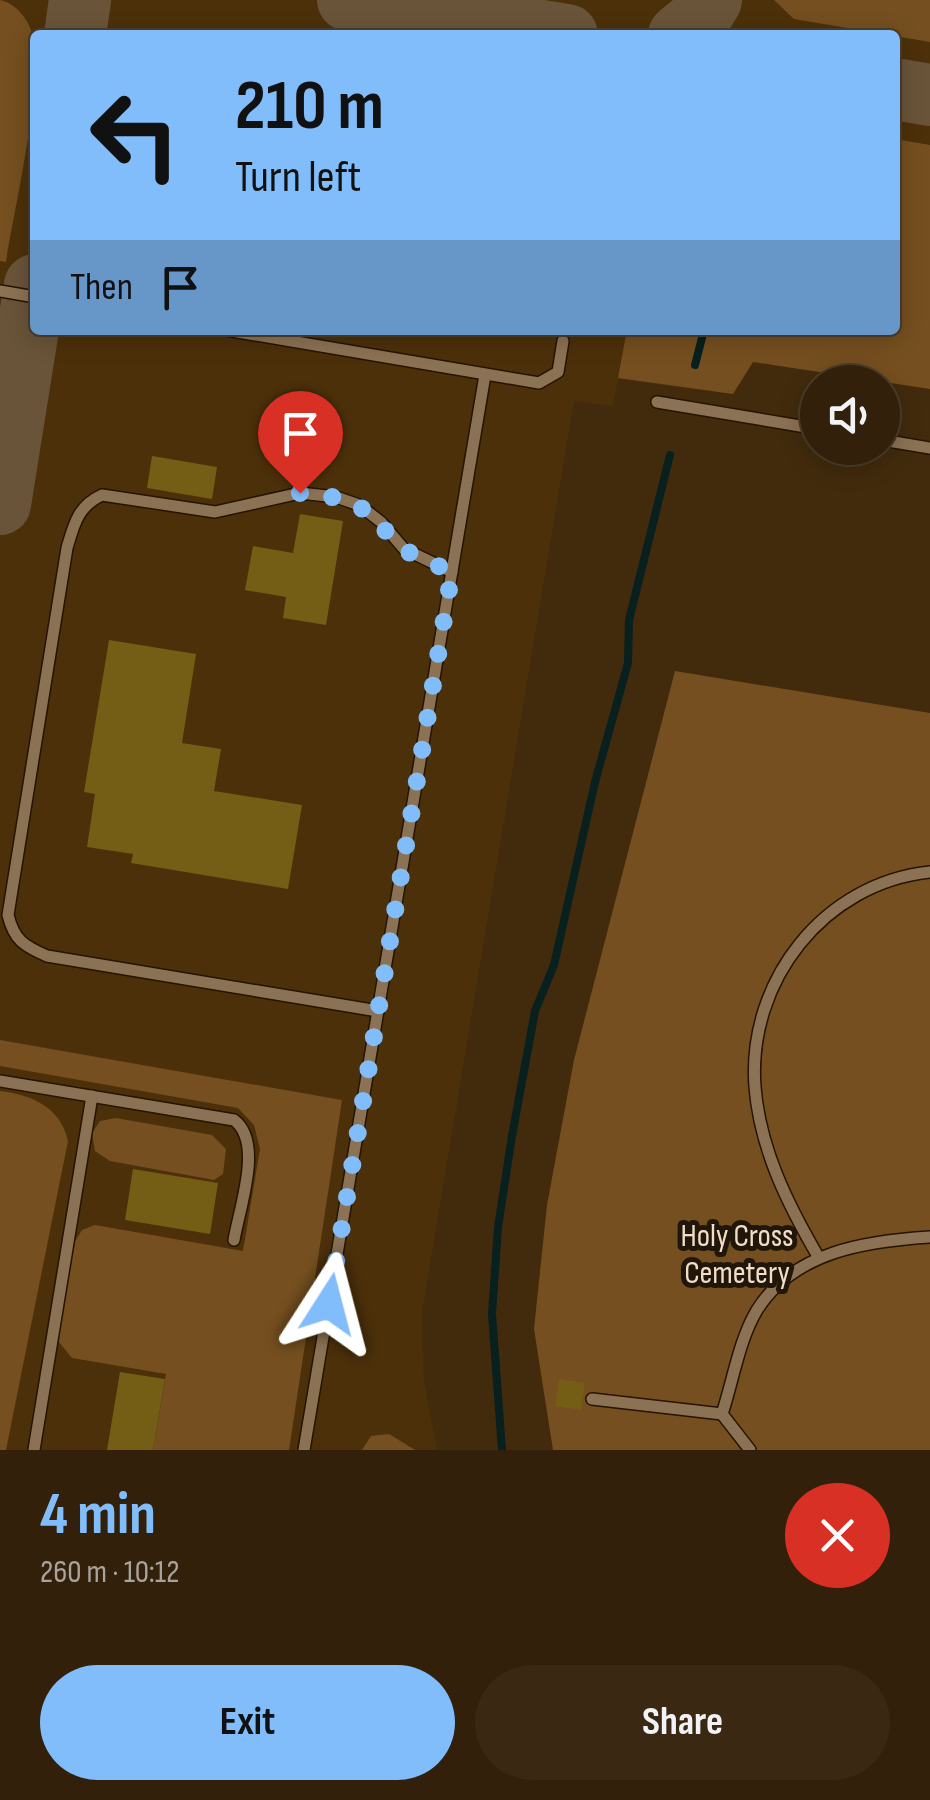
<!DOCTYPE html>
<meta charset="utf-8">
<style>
body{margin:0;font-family:"Sofia Sans Condensed",sans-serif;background:#3a2813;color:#f1f3f6;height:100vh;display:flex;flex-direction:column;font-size:38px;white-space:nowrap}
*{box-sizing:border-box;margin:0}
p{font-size:32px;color:#a8a39c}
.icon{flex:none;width:55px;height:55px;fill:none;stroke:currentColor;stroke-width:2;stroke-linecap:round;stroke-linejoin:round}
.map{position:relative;height:1450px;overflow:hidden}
.side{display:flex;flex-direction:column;background:#32200a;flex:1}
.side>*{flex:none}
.hud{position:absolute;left:30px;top:30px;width:870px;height:305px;border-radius:10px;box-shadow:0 5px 25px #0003,0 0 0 2px #4d3e2b;background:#80bdfa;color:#111;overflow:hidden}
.tools{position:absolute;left:800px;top:365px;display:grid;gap:20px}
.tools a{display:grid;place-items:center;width:100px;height:100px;border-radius:50%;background:#32200a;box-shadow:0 5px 25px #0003,0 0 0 2px #4d3e2b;font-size:50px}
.pin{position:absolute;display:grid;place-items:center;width:85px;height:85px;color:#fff;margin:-102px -42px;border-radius:50% 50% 50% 0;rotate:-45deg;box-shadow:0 0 10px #0007}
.pin .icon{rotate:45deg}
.me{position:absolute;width:110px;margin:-55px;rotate:9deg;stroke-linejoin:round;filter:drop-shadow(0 0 8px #0008)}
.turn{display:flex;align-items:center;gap:35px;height:210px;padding:0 40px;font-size:45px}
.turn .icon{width:130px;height:130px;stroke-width:2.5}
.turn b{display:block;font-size:70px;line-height:85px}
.then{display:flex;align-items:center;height:95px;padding:0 40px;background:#0003;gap:20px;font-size:38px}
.round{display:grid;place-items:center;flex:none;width:105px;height:105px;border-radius:52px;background:#3a2813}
.summary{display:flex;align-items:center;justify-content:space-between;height:170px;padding:0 40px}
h1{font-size:60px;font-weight:700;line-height:75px;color:#80bdfa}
.cta{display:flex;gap:20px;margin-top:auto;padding:20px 40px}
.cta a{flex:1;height:115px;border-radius:60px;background:#80bdfa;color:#111;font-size:40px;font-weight:700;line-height:115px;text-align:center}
.cta a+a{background:#3a2813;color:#f1f3f6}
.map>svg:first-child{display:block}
</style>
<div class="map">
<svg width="930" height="1450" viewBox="0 0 930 1450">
<rect width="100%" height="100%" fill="#422b0d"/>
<path fill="#4c300a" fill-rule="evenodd" d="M 0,0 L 930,0 L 930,389 L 753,362 L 733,394 L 618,379 L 613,406 L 574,401 L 422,1314 L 424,1381 L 437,1450 L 0,1450 ZM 35,35 L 895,35 L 895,330 L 35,330 Z"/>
<g fill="#754f1f">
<path d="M 0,0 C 18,4 29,21 34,38 C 45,75 13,216 6,262 L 0,261 Z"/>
<path d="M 774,0 L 930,0 L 930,42 L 794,19 Z"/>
<path d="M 895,139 L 930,145 L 930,389 L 753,362 L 733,394 L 618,378 L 627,330 L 895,330 Z"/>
<path d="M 675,671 L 930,713 L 930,1450 L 553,1450 L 534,1329 L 547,1205 L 574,1060 Z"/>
<path d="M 0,1040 L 342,1100 L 289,1450 L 153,1450 L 166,1374 L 72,1358 L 58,1341 L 75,1241 L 82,1230 L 95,1225 L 243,1251 L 260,1149 L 254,1125 L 238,1108 L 0,1066 Z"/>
<path d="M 0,1091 C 31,1095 60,1106 68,1141 L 6,1450 L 0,1450 Z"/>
<path d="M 116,1118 L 212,1135 L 226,1149 L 223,1174 L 214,1180 L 110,1161 L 95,1151 L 92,1133 L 100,1121 Z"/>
<path d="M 389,1434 L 415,1450 L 362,1450 L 371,1436 Z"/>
</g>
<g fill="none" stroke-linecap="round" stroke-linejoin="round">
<g stroke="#08201e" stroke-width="8">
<path d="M 695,365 L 704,330"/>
<path d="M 502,1450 L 492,1314 L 498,1227 L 512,1136 L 535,1011 L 554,965 L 595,782 L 628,663 L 629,620 L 670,455"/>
</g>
<g stroke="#695439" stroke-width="62">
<path d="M 348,0 L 567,35"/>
<path d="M 75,35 L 80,0"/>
<path d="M 679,35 L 700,18 L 711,0"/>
<path d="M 895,89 L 930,95"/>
<path d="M 0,504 L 35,285"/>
</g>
</g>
<g fill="#745d15">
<path d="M 152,456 L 217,467 L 212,499 L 147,488 Z"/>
<path d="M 300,514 L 343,521 L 326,625 L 283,618 L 286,597 L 245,590 L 253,546 L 293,553 Z"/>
<path d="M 109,640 L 196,654 L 182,743 L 221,749 L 214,791 L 302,805 L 288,889 L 131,863 L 133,854 L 87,847 L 95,794 L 84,792 Z"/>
<path d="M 133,1169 L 218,1183 L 210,1234 L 125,1220 Z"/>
<path d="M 120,1372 L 165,1379 L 153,1450 L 107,1450 Z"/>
<path d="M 559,1379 L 585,1383 L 581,1410 L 555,1406 Z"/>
</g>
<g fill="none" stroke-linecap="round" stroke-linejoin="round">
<g stroke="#251401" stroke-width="14">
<g id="service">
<path d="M 0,291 L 35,297"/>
<path d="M 226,330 L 539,383 L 558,372 L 563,341"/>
<path d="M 657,402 L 818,429"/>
<path d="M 882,440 L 930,448"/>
<path d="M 378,1011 L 47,956 C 24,946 14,940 8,915 L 67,548 C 74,524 78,506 102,495 L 215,512 L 300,493 L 336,497 L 359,505 L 381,522 L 404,549 L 452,572"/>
<path d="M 0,1081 L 234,1120 C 264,1142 239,1209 234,1240"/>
<path d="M 819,1258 C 788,1205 760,1149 755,1087 C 747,981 824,883 930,872"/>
<path d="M 592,1399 L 722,1414"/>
<path d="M 34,1450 L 92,1096"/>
<path d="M 304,1450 L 485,375"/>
<path d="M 750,1450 L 722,1414 C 733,1381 739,1340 757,1310 C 794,1251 867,1241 930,1237"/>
</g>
</g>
<use href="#service" stroke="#8c7254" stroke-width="11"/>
</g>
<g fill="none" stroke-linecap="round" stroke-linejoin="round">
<path stroke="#80bdfa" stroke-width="18" stroke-dasharray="0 32.4" d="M 300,493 C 365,499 358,505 402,547 C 414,558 436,564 452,572 L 329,1304"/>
</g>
<g text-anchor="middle" stroke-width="10" stroke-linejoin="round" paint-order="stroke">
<g font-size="32" fill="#f1ddc8" stroke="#21160a">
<text x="737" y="1246">Holy Cross<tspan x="737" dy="37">Cemetery</tspan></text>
</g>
</g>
</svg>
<div class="tools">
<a><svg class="icon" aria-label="sound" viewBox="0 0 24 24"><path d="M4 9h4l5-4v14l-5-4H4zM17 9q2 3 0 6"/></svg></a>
</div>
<div class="pin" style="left:300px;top:493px;background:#d93025"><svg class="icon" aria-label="arrive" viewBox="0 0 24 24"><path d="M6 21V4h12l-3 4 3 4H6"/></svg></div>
<svg class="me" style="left:329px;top:1304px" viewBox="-20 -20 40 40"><path d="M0-17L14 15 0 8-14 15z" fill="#80bdfa" stroke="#fff" stroke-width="4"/></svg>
<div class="hud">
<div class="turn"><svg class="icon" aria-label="left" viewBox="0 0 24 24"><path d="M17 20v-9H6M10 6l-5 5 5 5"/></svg><div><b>210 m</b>Turn left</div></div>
<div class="then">Then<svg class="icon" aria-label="arrive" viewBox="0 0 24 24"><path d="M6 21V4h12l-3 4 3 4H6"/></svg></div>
</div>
</div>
<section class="side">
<div class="summary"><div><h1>4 min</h1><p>260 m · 10:12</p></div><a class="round" style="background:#d93025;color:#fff"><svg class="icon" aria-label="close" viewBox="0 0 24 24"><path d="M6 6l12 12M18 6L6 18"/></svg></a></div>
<div class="cta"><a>Exit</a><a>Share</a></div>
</section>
